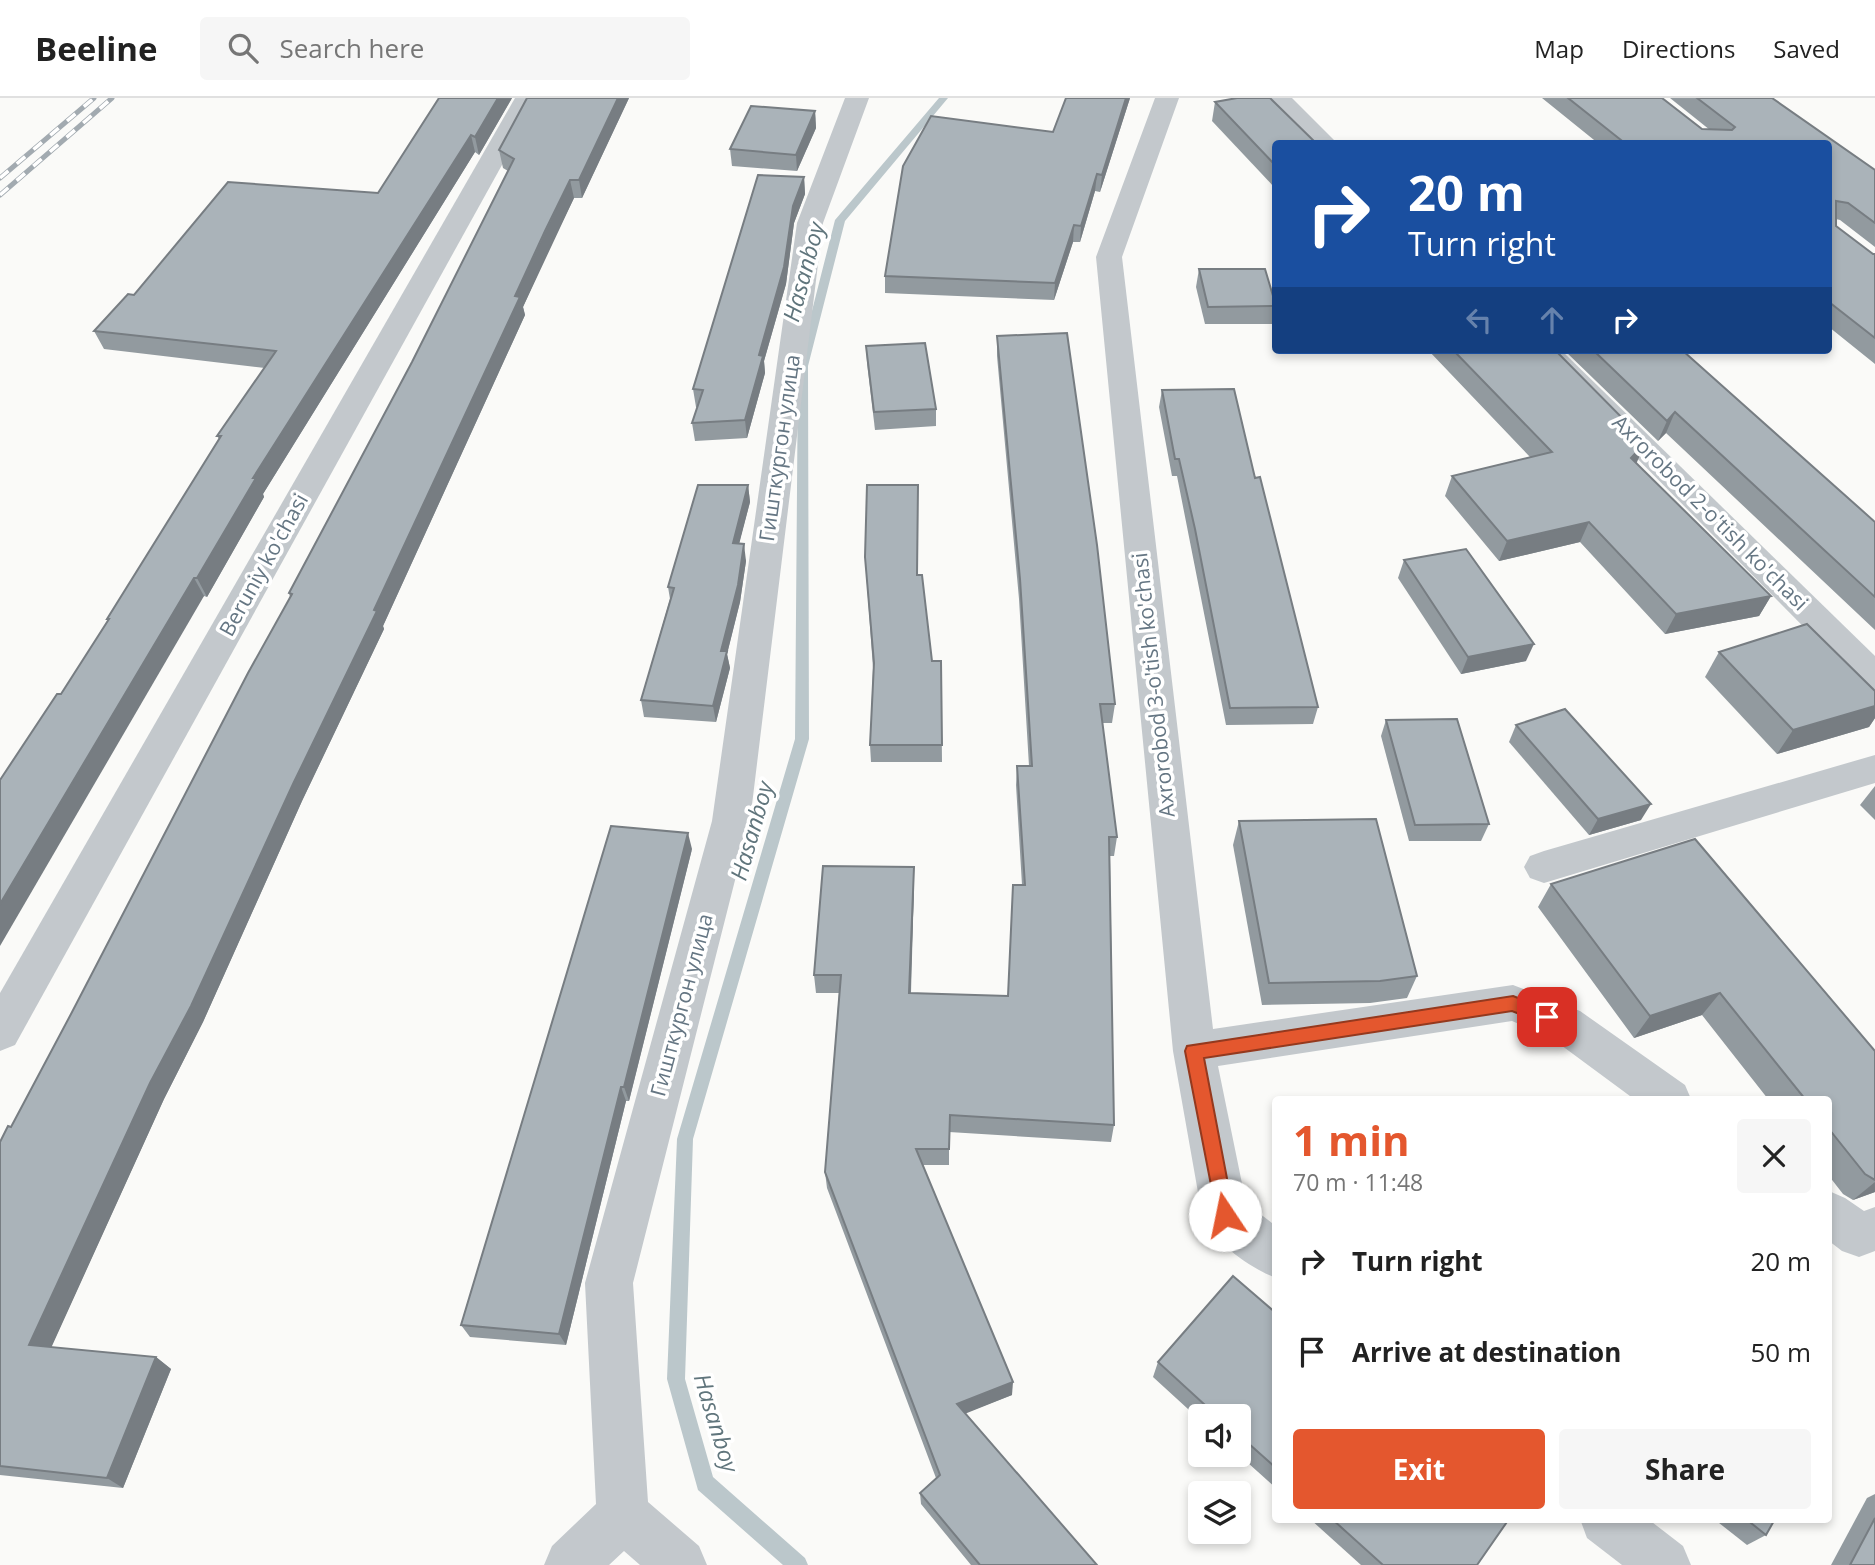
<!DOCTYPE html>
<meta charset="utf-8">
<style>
body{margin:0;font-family:"Open Sans",sans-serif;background:#f6f6f6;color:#222;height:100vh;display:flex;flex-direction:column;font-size:26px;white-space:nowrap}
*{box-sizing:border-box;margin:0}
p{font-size:23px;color:#767676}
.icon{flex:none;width:38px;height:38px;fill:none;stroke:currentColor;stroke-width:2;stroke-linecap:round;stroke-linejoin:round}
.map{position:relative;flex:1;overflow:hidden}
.drawer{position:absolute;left:1272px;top:998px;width:560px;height:427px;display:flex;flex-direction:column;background:#fff;border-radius:7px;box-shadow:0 4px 10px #0003}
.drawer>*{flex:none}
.guide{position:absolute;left:1272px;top:42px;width:560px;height:214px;border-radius:7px;box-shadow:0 4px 10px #0003;background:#1a4fa0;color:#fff;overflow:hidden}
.tools{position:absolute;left:1188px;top:1306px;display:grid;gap:14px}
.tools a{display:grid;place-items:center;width:63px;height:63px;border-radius:7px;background:#fff;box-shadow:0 4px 10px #0003;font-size:35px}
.pin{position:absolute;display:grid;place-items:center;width:60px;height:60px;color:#fff;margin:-30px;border-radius:14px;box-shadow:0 4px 10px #0006}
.me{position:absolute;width:77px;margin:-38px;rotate:349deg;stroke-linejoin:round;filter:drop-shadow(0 0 5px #0008)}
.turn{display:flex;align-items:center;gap:24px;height:147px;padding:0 21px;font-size:32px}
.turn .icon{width:91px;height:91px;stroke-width:2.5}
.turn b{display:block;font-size:49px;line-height:60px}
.lanes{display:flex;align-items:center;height:66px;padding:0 21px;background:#0003;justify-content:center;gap:35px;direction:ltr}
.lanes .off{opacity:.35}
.round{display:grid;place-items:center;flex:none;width:74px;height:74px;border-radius:7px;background:#f6f6f6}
.head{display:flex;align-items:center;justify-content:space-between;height:119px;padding:0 21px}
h1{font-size:42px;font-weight:700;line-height:52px;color:#e4572e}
.button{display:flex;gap:14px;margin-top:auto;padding:14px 21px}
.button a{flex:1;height:80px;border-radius:7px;background:#e4572e;color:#fff;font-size:28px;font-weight:700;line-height:80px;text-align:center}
.button a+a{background:#f6f6f6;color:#222}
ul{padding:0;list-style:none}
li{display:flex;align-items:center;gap:21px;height:91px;padding:0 21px}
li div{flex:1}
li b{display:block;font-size:26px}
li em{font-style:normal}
header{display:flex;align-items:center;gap:42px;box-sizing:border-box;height:98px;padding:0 35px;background:#fff;border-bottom:2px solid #e0e0e0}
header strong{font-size:33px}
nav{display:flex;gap:38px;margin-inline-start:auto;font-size:24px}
.search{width:490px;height:63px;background:#f6f6f6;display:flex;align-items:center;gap:18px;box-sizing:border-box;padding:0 24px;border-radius:7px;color:#767676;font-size:26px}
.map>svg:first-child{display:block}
</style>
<header>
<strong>Beeline</strong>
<div class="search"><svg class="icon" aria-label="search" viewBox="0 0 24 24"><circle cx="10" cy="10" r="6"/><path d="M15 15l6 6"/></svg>Search here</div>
<nav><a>Map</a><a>Directions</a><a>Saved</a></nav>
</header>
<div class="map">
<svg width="1875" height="1467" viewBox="0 0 1875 1467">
<rect width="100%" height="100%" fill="#fafaf8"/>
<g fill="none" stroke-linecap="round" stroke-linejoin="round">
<path fill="#bbc7cb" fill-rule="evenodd" d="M 939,0 L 948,0 L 845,123 L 808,268 L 809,641 L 693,1041 L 685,1281 L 713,1379 L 805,1460 L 808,1467 L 783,1467 L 698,1392 L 667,1281 L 677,1041 L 795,641 L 798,268 L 835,122 Z"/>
<g fill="#c3c8cc" fill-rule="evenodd">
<path d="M 515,0 L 539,0 L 15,947 L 0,953 L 0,895 Z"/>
<path d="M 845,0 L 869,0 L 823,125 L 750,723 L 633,1185 L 648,1404 L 699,1448 L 707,1467 L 640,1467 L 624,1453 L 609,1467 L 544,1467 L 552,1448 L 596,1406 L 585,1185 L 712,723 L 797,125 Z"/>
<path d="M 1155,0 L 1179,0 L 1122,159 L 1213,931 L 1513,887 L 1580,913 L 1685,987 L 1691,1001 L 1634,1001 L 1550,939 L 1512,923 L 1218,968 L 1246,1105 L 1276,1128 L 1276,1180 C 1248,1169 1214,1144 1202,1117 L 1173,953 L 1096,159 Z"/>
<path d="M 1266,0 L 1292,0 L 1338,46 L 1311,46 Z"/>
<path d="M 1530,252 L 1561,252 L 1875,558 L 1875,592 L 1862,588 Z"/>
<path d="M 1875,657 L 1875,685 L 1544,785 L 1530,780 L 1524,769 L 1530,758 L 1544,753 Z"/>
<path d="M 1829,1093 L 1845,1100 L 1864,1113 L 1875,1109 L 1875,1153 L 1859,1159 L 1842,1153 L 1829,1143 Z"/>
<path d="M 1580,1421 L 1648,1421 L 1683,1448 L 1691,1467 L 1622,1467 L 1587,1440 Z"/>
</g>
<g stroke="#a2aab0" stroke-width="5">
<g id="rail">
<path d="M 0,80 L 94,0"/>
<path d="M 0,97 L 112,0"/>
</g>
</g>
<use href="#rail" stroke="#fff" stroke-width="3.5" stroke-dasharray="11" stroke-linecap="butt"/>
</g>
<g fill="#929a9f">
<path d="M 439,0 L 512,0 L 479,57 L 475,54 L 263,396 L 264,399 L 207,499 L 204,498 L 61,596 L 108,523 L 107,521 L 219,341 L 217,338 L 265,270 L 104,251 L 94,233 L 134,197 L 378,95 Z"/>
<path d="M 629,0 L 582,100 L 574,100 L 549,151 L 523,209 L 525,217 L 383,528 L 384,531 L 302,703 L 203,924 L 164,1001 L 51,1249 L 156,1259 L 171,1271 L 123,1390 L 0,1377 L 0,1044 L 11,1029 L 71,916 L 290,499 L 289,495 L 412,264 L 508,73 L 503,70 L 499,52 Z"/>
<path d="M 1130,0 L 1100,94 L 1095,93 L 1080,144 L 1073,144 L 1054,202 L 885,195 L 885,178 L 1053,34 Z"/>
<path d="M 1542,0 L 1662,0 L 1702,31 L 1710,32 L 1670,0 L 1772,0 L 1875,72 L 1875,149 L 1840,122 L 1836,121 L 1836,128 L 1873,156 L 1875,156 L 1875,266 L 1829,229 L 1829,46 L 1599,46 Z"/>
<path d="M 1215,4 L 1276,46 L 1276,91 L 1212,23 Z"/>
<path d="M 815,13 L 816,30 L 797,73 L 732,68 L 730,51 Z"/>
<path d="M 804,79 L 805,96 L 794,125 L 786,186 L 764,263 L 765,275 L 747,340 L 695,343 L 692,325 L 698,309 L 696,309 L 693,291 Z"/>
<path d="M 1199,171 L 1276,208 L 1272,226 L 1205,226 L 1196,189 Z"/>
<path d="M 997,238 L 1115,606 L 1112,625 L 1102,625 L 1117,739 L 1114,758 L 1110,758 L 1114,1027 L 1111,1044 L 949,1034 L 949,1067 L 922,1067 L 1012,1297 L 965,1315 L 1097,1467 L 971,1467 L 921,1406 L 920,1395 L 936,1380 L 827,1090 L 825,1074 L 839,895 L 816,895 L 814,877 L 914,788 L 911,895 L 1008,898 L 1022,787 L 1016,687 L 1017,668 L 1029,668 L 1019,501 L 997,258 Z"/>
<path d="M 866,248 L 936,311 L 936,328 L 875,332 L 867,265 Z"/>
<path d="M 1428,252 L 1555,252 L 1637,364 L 1636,365 L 1771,498 L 1759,518 L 1665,536 L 1580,444 L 1499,463 L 1445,398 L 1452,378 L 1530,359 Z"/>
<path d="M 1564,252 L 1682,252 L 1875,424 L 1875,532 L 1666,335 L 1658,343 Z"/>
<path d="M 1162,292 L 1255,380 L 1318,609 L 1313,626 L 1226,627 L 1177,378 L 1172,378 L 1159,309 Z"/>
<path d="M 748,387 L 750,404 L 739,445 L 746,463 L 740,504 L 727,556 L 730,570 L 716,624 L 644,619 L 641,602 L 670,501 L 668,489 Z"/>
<path d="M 865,459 L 918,477 L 932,563 L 941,563 L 942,664 L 871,664 L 870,647 L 873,570 Z"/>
<path d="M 1404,462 L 1526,563 L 1461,576 L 1398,480 Z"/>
<path d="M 1719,554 L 1875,593 L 1875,620 L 1869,629 L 1777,656 L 1705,579 Z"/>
<path d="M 1386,622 L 1489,726 L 1481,743 L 1409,743 L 1381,638 Z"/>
<path d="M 1516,627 L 1641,722 L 1589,737 L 1509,644 Z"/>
<path d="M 1875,688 L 1875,722 L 1860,707 Z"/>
<path d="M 1239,723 L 1417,878 L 1407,900 L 1370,905 L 1262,907 L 1233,747 Z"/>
<path d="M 692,751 L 629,1003 L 626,1003 L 566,1247 L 470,1239 L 461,1227 Z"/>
<path d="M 1551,786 L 1875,953 L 1875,1094 L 1853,1102 L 1843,1096 L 1829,1078 L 1829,1001 L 1768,1001 L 1702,917 L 1634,940 L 1538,809 Z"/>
<path d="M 1276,1215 L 1276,1390 L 1238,1356 L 1239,1318 L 1200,1318 L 1200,1322 L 1153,1279 L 1158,1264 Z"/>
<path d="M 1875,1396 L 1875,1467 L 1831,1467 L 1867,1400 Z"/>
<path d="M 1310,1421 L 1509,1421 L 1477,1467 L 1361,1467 Z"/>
<path d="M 1714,1421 L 1775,1421 L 1766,1437 L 1747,1447 Z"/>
</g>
<g fill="#777d82">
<path d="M 498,0 L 512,0 L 479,57 L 475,39 Z"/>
<path d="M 618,0 L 629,0 L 582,100 L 579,82 Z"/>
<path d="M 1126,0 L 1130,0 L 1100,94 L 1102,77 Z"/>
<path d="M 815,13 L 816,30 L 797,73 L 796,57 Z"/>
<path d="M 471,37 L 475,54 L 263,396 L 264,399 L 207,499 L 197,480 L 253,380 Z"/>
<path d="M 1097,76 L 1095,93 L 1080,144 L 1081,128 Z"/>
<path d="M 804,79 L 805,96 L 794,125 L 786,186 L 764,263 L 765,275 L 747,340 L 745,322 L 759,257 L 793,108 Z"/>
<path d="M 570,82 L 574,100 L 523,209 L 525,217 L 383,528 L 384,531 L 302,703 L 203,924 L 164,1001 L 47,1259 L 29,1247 L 150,985 L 374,512 L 515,198 Z"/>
<path d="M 1074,127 L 1073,144 L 1054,202 L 1055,185 Z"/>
<path d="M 1675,314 L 1666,335 L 1658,343 L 1667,323 Z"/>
<path d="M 1646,344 L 1637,364 L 1621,380 L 1631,360 Z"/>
<path d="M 748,387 L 750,404 L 735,462 L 733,445 Z"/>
<path d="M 1589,424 L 1580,444 L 1499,463 L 1507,443 Z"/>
<path d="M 744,446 L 746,463 L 740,504 L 727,556 L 730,570 L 716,624 L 713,608 L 721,553 Z"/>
<path d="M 194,480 L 204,498 L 0,848 L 0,806 Z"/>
<path d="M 1771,498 L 1759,518 L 1665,536 L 1676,516 Z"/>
<path d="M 1534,546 L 1526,563 L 1461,576 L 1468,559 Z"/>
<path d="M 1875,608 L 1875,620 L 1869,629 L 1777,656 L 1793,632 Z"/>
<path d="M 1651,706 L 1641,722 L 1589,737 L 1598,721 Z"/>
<path d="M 688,735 L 692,751 L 629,1003 L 624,989 Z"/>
<path d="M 914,769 L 914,788 L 910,913 L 909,895 Z"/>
<path d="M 1720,895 L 1702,917 L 1634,940 L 1650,918 Z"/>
<path d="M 621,989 L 626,1003 L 566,1247 L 559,1236 Z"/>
<path d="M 1875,1084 L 1875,1094 L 1853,1102 Z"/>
<path d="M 156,1259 L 171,1271 L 123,1390 L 107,1380 Z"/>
<path d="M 1013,1284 L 1012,1297 L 957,1319 L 957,1306 Z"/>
</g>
<g fill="#aab3b9" stroke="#777d82" stroke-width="2">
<path d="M 439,0 L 498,0 L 475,39 L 471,37 L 253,380 L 256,380 L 197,480 L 194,480 L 0,806 L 0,682 L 57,596 L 61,596 L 109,521 L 107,521 L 221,338 L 217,338 L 276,253 L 94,233 L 128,196 L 134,197 L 228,84 L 378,95 Z"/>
<path d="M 527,0 L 618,0 L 579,82 L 570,82 L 545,133 L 515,198 L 520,199 L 374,512 L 377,513 L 293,686 L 191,908 L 150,985 L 29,1247 L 156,1259 L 107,1380 L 0,1368 L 0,1044 L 8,1028 L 11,1029 L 71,916 L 248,575 L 292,496 L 289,495 L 412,264 L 514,61 L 499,52 Z"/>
<path d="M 1066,0 L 1126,0 L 1102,77 L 1097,76 L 1081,128 L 1074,127 L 1055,185 L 885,178 L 903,68 L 931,18 L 1053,34 Z"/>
<path d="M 1237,0 L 1270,0 L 1317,46 L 1276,46 L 1276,68 L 1215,4 Z"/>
<path d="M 1568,0 L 1662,0 L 1702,31 L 1732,32 L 1735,29 L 1697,0 L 1772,0 L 1875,72 L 1875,125 L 1848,105 L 1836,103 L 1836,128 L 1873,156 L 1875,156 L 1875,240 L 1829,204 L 1829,46 L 1626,46 Z"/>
<path d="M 751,8 L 815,13 L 796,57 L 730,51 Z"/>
<path d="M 758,77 L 804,79 L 793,108 L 784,169 L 759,257 L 763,258 L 745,322 L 692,325 L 703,292 L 693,291 Z"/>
<path d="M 1199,171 L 1265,171 L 1276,208 L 1208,209 Z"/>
<path d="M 1067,235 L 1097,447 L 1115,606 L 1100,606 L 1117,739 L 1109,739 L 1114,1027 L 950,1017 L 949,1051 L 916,1051 L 1013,1284 L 957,1306 L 1097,1467 L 980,1467 L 920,1395 L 940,1377 L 825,1074 L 841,877 L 814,877 L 823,768 L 914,769 L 909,895 L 1008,898 L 1013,787 L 1025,787 L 1017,668 L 1032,668 L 1020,481 L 997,238 Z"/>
<path d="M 925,245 L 936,311 L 874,314 L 866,248 Z"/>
<path d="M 1453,252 L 1555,252 L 1646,344 L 1631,360 L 1771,498 L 1676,516 L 1589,424 L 1507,443 L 1452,378 L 1552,354 Z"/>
<path d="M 1593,252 L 1682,252 L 1875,424 L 1875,499 L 1675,314 L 1667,323 Z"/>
<path d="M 1234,291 L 1255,380 L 1260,379 L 1318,609 L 1230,610 L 1195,431 L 1179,361 L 1175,361 L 1162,292 Z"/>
<path d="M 698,387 L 748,387 L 733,445 L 744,446 L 738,487 L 721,553 L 727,553 L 713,608 L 641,602 L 674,490 L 668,489 Z"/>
<path d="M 867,387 L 918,387 L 917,477 L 922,477 L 932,563 L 941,563 L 942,647 L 870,647 L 874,565 L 865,459 Z"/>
<path d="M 1466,451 L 1534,546 L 1468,559 L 1404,462 Z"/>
<path d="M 1807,526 L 1875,593 L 1875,608 L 1793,632 L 1719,554 Z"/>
<path d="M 1565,611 L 1651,706 L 1598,721 L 1516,627 Z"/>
<path d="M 1457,621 L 1489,726 L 1415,727 L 1386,622 Z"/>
<path d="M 1376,721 L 1417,878 L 1380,883 L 1269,885 L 1239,723 Z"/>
<path d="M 611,728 L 688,735 L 624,989 L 621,989 L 559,1236 L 461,1227 Z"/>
<path d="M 1695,741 L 1875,953 L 1875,1082 L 1865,1076 L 1829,1031 L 1829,1001 L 1805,1001 L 1720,895 L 1650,918 L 1551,786 Z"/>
<path d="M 1233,1178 L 1276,1215 L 1276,1370 L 1239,1337 L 1239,1318 L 1217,1318 L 1158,1264 Z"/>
<path d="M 1875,1420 L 1875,1467 L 1850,1467 Z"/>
<path d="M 1332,1421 L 1509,1421 L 1477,1467 L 1383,1467 Z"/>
<path d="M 1746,1421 L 1775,1421 L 1766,1437 Z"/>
</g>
<path fill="#e4572e" stroke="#94391e" stroke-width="2" d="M 1513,898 L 1553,914 L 1556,919 L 1553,925 L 1547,927 L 1512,913 L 1204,960 L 1234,1117 L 1231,1123 L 1225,1126 L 1218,1123 L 1185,953 L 1187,948 Z"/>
<g text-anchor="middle" stroke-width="7" stroke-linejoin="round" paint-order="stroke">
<g font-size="21" fill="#657683" stroke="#fff">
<text transform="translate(780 350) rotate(-82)" y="7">Гишткургон улица</text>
<text transform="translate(1710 415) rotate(45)" y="7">Axrorobod 2-o'tish ko'chasi</text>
<text transform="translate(264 467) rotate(-61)" y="7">Beruniy ko'chasi</text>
<text transform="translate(1154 587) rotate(-96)" y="7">Axrorobod 3-o'tish ko'chasi</text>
<text transform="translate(682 907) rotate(-75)" y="7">Гишткургон улица</text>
</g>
<g font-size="23" font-style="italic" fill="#60757c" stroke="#fff">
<text transform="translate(804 174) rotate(-75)" y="8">Hasanboy</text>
<text transform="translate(752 733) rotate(-74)" y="8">Hasanboy</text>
<text transform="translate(716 1325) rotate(73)" y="8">Hasanboy</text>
</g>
</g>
</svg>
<div class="tools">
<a><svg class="icon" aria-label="sound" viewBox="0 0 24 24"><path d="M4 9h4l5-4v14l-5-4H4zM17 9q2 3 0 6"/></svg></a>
<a><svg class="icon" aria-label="layers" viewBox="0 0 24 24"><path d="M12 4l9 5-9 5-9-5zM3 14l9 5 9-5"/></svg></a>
</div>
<div class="pin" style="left:1547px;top:919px;background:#d93025"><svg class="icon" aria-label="arrive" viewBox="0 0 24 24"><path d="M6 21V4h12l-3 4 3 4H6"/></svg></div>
<svg class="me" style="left:1225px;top:1117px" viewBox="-20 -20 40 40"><circle r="19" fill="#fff"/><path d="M0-13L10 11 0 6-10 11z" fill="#e4572e"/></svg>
<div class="guide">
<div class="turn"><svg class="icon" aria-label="right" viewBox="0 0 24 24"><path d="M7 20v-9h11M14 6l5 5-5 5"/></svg><div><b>20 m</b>Turn right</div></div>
<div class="lanes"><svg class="icon off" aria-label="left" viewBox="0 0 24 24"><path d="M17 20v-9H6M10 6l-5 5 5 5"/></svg><svg class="icon off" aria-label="ahead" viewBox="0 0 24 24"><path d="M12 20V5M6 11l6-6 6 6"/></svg><svg class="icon" aria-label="right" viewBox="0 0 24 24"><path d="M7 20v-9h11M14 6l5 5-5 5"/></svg></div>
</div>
<section class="drawer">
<div class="head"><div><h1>1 min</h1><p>70 m · 11:48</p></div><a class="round"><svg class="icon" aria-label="close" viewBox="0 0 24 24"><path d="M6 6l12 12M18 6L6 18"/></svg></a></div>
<ul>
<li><svg class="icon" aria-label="right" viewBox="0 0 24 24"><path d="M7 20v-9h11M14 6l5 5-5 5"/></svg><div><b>Turn right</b></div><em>20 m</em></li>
<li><svg class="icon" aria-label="arrive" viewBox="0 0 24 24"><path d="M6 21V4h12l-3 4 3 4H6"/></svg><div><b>Arrive at destination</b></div><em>50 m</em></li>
</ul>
<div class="button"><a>Exit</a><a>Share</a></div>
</section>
</div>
